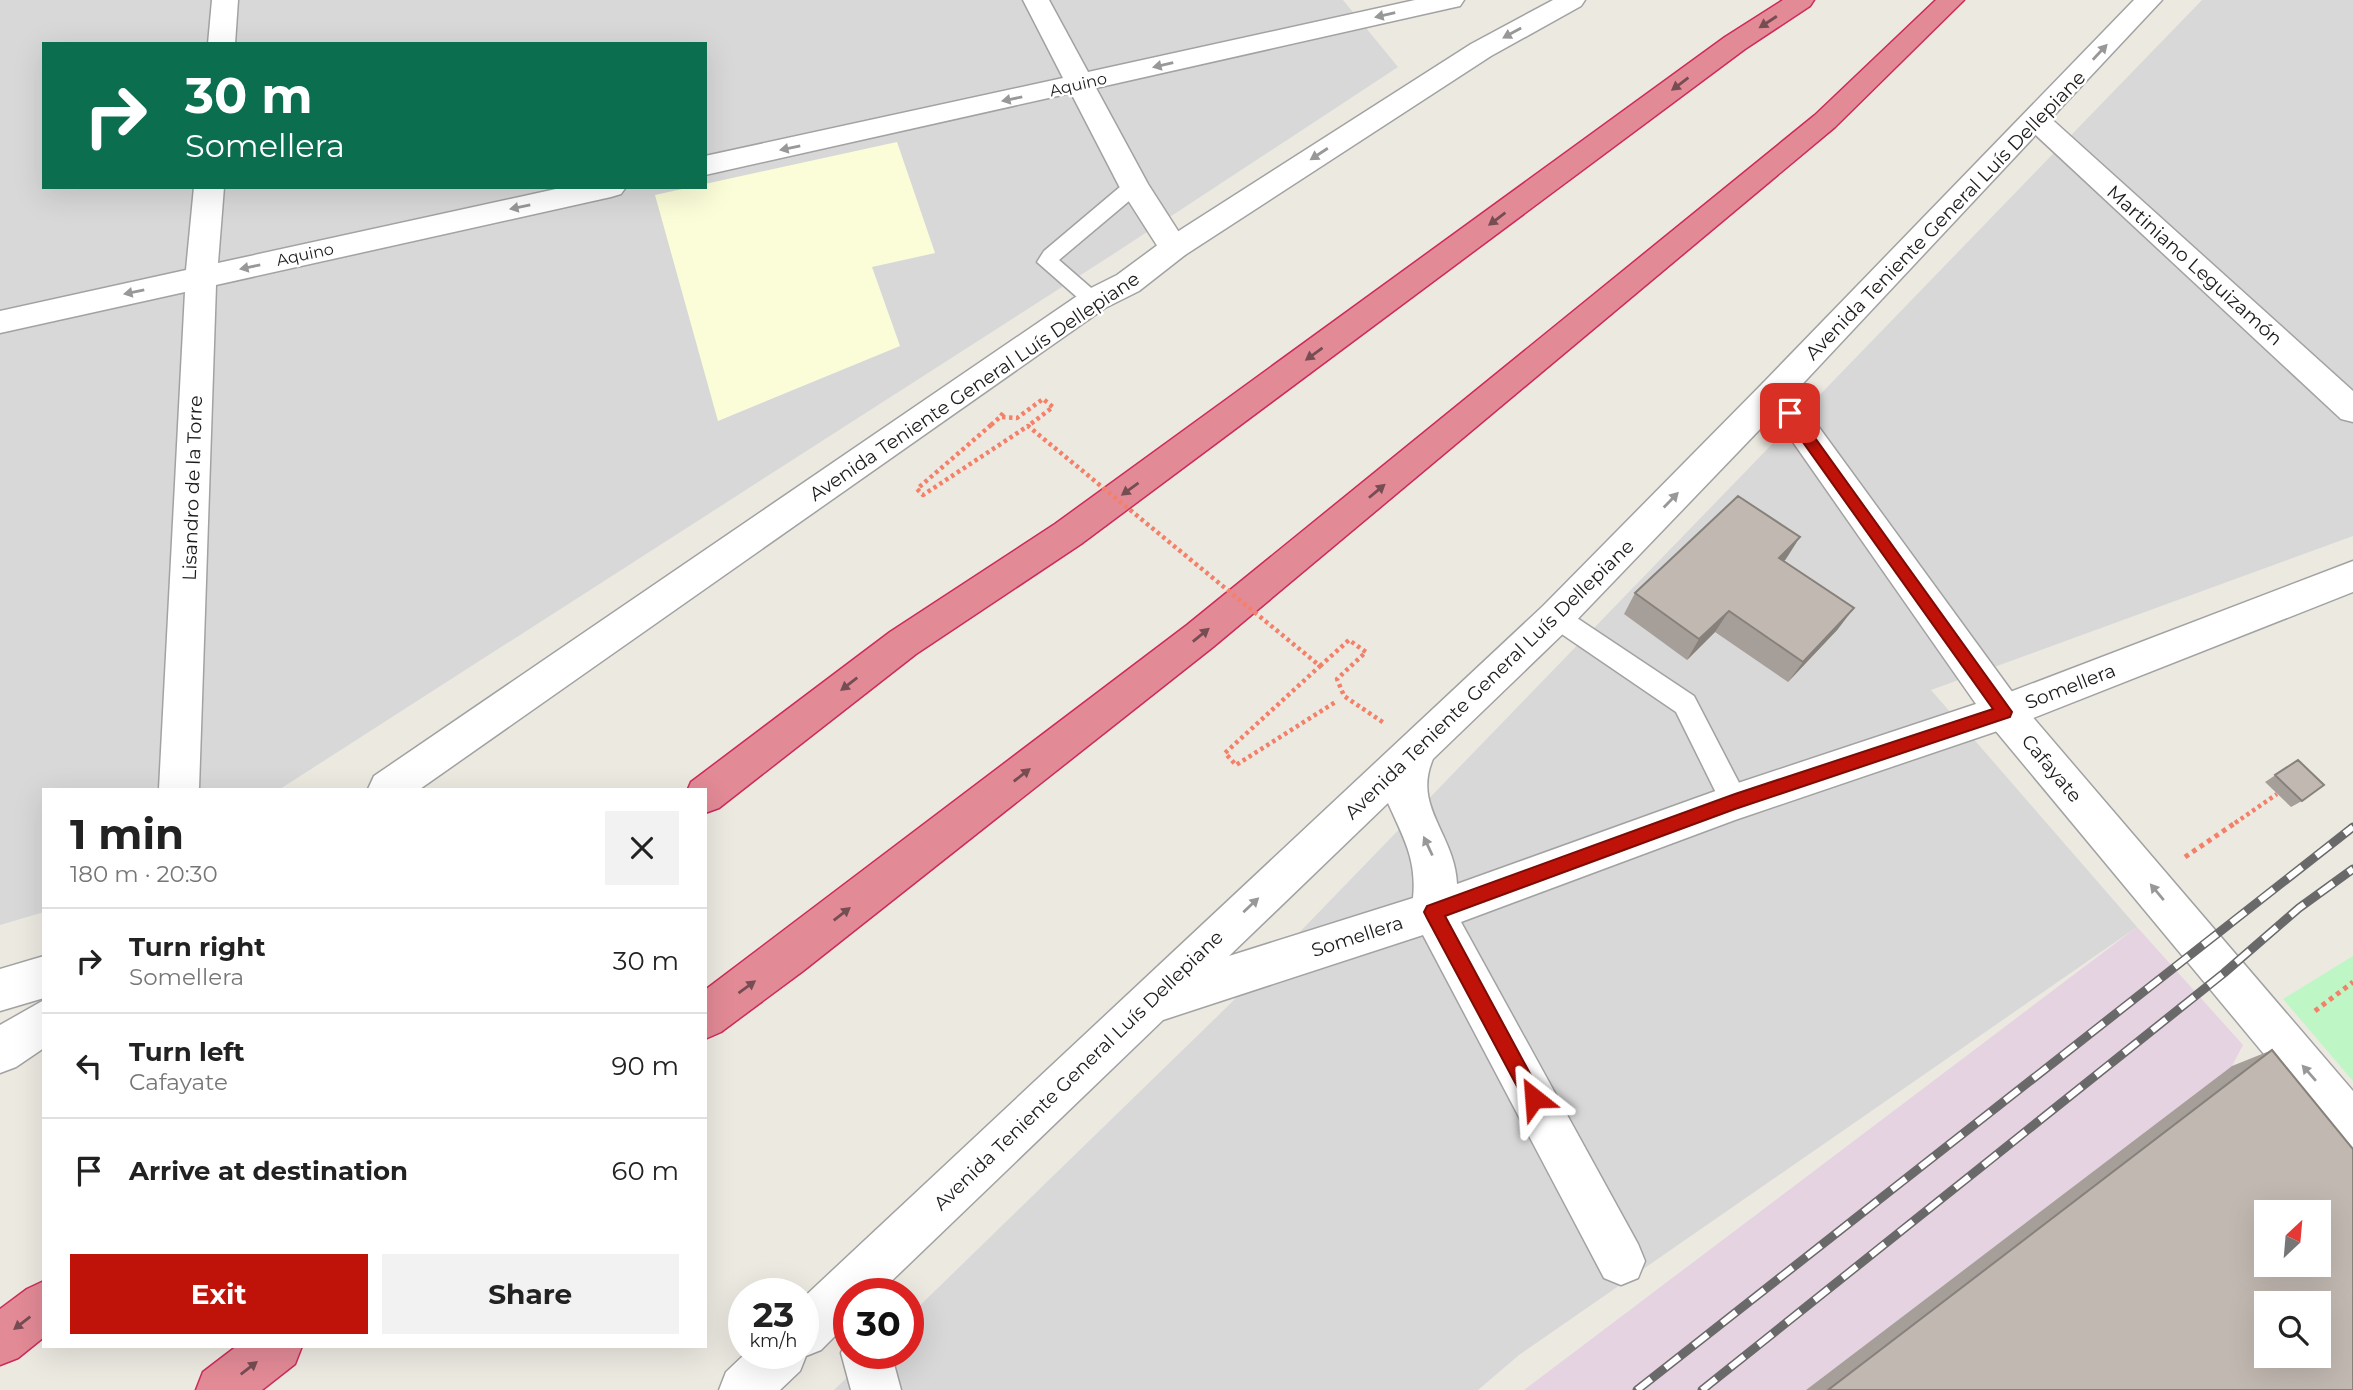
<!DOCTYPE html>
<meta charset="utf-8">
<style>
body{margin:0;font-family:Montserrat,sans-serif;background:#f2f2f2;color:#222;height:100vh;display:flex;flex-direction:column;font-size:26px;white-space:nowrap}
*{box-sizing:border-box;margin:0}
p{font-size:23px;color:#767676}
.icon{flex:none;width:38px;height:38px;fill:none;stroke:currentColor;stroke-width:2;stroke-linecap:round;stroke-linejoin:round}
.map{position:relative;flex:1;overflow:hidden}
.drawer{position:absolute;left:42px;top:788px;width:665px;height:560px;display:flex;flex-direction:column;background:#fff;border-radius:0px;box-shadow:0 7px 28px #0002}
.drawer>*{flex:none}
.banner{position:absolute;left:42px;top:42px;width:665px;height:147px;border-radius:0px;box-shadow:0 7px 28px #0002;background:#0b6e4f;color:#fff;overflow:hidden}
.needle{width:46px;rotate:26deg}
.tools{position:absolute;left:2254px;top:1200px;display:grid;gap:14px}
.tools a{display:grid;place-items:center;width:77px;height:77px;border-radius:0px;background:#fff;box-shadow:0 7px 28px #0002;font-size:35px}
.speed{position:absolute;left:728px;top:1278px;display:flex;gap:14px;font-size:35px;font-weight:700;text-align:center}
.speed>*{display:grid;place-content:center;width:91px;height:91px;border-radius:50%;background:#fff;box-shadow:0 7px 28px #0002;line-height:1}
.speed small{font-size:18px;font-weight:400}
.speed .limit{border:10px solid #d22;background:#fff;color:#111}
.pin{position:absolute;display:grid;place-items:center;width:60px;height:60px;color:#fff;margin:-30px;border-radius:14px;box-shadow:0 4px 10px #0006}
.me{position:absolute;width:77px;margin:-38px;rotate:332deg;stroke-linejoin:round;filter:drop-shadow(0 0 5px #0008)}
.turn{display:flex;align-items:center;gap:24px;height:147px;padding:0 28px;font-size:32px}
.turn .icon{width:91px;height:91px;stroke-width:2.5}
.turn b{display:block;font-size:49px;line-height:60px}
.round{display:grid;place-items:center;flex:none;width:74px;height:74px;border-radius:0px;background:#f2f2f2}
.head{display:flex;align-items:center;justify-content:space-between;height:119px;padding:0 28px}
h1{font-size:42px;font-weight:700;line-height:52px}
.action{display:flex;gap:14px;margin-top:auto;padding:14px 28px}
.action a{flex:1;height:80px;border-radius:0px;background:#bf1208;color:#fff;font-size:28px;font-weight:700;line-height:80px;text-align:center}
.action a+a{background:#f2f2f2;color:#222}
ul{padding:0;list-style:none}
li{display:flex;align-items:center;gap:21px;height:105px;padding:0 28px;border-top:2px solid #e0e0e0}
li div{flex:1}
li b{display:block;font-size:26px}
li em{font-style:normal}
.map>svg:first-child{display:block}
</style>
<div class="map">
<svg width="2353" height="1390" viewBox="0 0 2353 1390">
<rect width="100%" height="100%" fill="#ece9e1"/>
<g fill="#d9d8d8" fill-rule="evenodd">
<path d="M 0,0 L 1343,0 L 1398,67 L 1115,253 L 280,789 L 44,789 L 44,912 L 0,925 ZM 44,44 L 705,44 L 705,187 L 44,187 Z"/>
<path d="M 2202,0 L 2353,0 L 2353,536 L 1931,690 L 2137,927 L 1519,1355 L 1478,1390 L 834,1390 L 872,1353 L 908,1353 L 908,1317 L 1230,1004 Z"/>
</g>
<path fill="#e5d3e1" d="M 2137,927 L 2243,1045 L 2232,1066 L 1806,1390 L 1524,1390 Z"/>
<path fill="#fbfdd9" d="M 897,142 L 935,253 L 872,267 L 900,346 L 718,421 L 655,195 L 691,187 L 705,187 L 705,184 Z"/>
<path fill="#bef6c5" d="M 2353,956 L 2353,1081 L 2283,999 Z"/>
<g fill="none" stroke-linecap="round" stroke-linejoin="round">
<g stroke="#a2a2a2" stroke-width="3">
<g id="service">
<path d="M 1134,179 L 1141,181 L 1144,186 L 1141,191 L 1059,260 L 1105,300 L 1102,305 L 1094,308 L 1086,305 L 1037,262 L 1044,251 L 1127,181 Z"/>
<path d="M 1556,607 L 1565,610 L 1694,696 L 1749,802 L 1745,811 L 1735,814 L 1725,811 L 1676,712 L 1547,624 L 1543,617 L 1547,610 Z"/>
</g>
</g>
<g stroke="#a2a2a2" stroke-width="3">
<g id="minor">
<path d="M 212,0 L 238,0 L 235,44 L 208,44 Z"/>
<path d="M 1023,0 L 1049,0 L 1088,72 L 1415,0 L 1464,0 L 1460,6 L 1451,8 L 1096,88 L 1148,184 L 1189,248 L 1185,255 L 1174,258 L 1163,255 L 1119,186 L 1071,93 L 705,175 L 705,156 L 1063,78 Z"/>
<path d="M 2036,111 L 2046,114 L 2353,391 L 2353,422 L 2341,419 L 2026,126 L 2022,120 L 2026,114 Z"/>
<path d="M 194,187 L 224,187 L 218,263 L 565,187 L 626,187 L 621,194 L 611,197 L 216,285 L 199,789 L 159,789 L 185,292 L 0,333 L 0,311 L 186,270 Z"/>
<path d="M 1775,380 L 1787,383 L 1792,392 L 1787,401 L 1569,628 L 1433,759 C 1412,807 1455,834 1457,884 L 1735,784 L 1997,697 L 2353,561 L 2353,592 L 2018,724 L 1735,820 L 1461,922 L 1638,1244 L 1645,1261 L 1638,1278 L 1621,1285 L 1604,1278 L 1423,935 L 1163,1020 L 879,1293 L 849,1293 L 849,1322 L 821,1350 L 806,1356 L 800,1371 L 780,1390 L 719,1390 L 726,1372 L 746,1353 L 803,1353 L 803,1298 L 1543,606 L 1763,383 ZM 1388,803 C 1403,837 1417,859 1413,898 L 1229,956 Z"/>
<path d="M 44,1000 L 44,1048 L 16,1067 L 0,1073 L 0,1025 Z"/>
<path d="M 848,1335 L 849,1353 L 891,1353 L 901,1390 L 851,1390 L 841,1353 Z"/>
</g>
</g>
<g stroke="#a2a2a2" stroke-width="3">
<g id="tertiary">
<path d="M 1553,0 L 1585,0 L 1581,6 L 1491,56 L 1185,255 L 1139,291 L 1105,308 L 420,789 L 368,789 L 374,776 L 1083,292 L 1117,275 L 1163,241 L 1471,44 Z"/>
<path d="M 2134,0 L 2162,0 L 1794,393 L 2018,700 L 2353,1091 L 2353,1149 L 2337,1142 L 1990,724 L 1758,392 L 1763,383 Z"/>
<path d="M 44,956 L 44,998 L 0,1011 L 0,969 Z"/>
</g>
</g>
<g stroke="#ce2a59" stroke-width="3">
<g id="motorway">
<path d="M 1783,0 L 1814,0 L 1810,6 L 1745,49 L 1081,544 L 916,654 L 719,808 L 705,813 L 705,789 L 688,789 L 691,782 L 890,632 L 1055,524 L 1725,37 Z"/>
<path d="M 1936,0 L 1964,0 L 1835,127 L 1213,647 L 803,971 L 721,1032 L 705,1039 L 705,990 L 1187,625 L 1815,115 Z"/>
<path d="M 44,1281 L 44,1337 L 18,1358 L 0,1365 L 0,1309 L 27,1289 Z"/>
<path d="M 237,1346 L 302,1346 L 295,1364 L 262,1390 L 196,1390 L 203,1372 Z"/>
</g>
</g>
<g stroke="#f4806a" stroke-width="4.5" stroke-dasharray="3.5 3.5" stroke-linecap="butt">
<path d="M 1003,413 L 1000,417 L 1017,418 L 1043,399 L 1053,407 L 1028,426"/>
<path d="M 991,425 L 1000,417"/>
<path d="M 1320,666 L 1349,640 L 1366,652 L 1337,679 L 1344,696 L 1384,723"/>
<path d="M 2235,823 L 2277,794"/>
</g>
<g stroke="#f4806a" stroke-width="5" stroke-dasharray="4.5 4.5" stroke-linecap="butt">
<path d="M 2185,857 L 2238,821"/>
<path d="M 2315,1011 L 2353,982"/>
</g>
<use href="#service" fill="#fff" fill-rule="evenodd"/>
<use href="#minor" fill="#fff" fill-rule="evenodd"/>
<use href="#tertiary" fill="#fff" fill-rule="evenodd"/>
<use href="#motorway" fill="#e28a96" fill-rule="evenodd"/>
<g stroke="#696969" stroke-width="9">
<g id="rail">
<path d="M 1637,1390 L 2353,827"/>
<path d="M 1702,1390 L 2224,973 L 2299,908 L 2353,869"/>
</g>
</g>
<use href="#rail" stroke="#fff" stroke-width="6" stroke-dasharray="18" stroke-linecap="butt"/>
<path stroke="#f4806a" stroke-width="4.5" stroke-dasharray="3.5 3.5" stroke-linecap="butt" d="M 991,425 L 917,489 L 923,495 L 1028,426 L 1320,666 L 1225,753 L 1236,765 L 1337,701"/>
</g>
<g fill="#a69e98">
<path d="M 1786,559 L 1784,561 L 1838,629 L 1788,682 L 1715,632 L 1687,660 L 1624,614 L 1635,593 Z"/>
<path d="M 2298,760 L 2302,801 L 2291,807 L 2265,782 Z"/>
<path d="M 2272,1050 L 2353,1390 L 1806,1390 L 2232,1066 Z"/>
</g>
<g fill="#87817c">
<path d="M 1800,537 L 1786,559 L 1765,580 L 1779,558 Z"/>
<path d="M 1854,608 L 1838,629 L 1788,682 L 1803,662 Z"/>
<path d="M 1729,611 L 1715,632 L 1687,660 L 1699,639 Z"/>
</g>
<g fill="#c1b8b1" stroke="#87817c" stroke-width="2" fill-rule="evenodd">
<path d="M 1738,496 L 1800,537 L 1779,558 L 1854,608 L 1803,662 L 1729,611 L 1699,639 L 1635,593 Z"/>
<path d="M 2298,760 L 2324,785 L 2302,801 L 2275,775 Z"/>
<path d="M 2272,1050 L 2353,1149 L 2353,1390 L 1828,1390 ZM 2266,1213 L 2319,1213 L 2319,1265 L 2266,1265 ZM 2266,1304 L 2319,1304 L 2319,1356 L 2266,1356 Z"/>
</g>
<defs><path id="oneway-solid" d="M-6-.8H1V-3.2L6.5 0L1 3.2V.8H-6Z" transform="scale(1.75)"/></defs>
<g fill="#989898">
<use href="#oneway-solid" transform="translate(1385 15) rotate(167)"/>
<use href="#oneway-solid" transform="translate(1512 33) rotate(151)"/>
<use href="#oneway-solid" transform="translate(2100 52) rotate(-47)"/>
<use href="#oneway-solid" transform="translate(1163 65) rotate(167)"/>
<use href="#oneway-solid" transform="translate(1012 99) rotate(168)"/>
<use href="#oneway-solid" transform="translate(790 148) rotate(168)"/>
<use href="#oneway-solid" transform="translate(1319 154) rotate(147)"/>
<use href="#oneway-solid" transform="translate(520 207) rotate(168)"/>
<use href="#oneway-solid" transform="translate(250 267) rotate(168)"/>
<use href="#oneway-solid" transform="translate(134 292) rotate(168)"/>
<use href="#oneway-solid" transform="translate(1671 500) rotate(-46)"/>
<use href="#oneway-solid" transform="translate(1428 846) rotate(-115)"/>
<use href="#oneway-solid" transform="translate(2157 892) rotate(-130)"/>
<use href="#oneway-solid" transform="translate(1251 905) rotate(-43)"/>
<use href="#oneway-solid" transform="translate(2309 1073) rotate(-131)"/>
</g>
<g fill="#754d52">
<use href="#oneway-solid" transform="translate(1768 22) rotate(147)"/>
<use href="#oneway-solid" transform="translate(1680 84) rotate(143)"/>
<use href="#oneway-solid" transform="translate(1497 219) rotate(143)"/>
<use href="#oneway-solid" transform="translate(1314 354) rotate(144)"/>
<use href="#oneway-solid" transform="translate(1130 489) rotate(144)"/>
<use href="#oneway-solid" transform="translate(1377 491) rotate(-40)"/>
<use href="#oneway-solid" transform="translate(1201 635) rotate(-39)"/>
<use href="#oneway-solid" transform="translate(849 684) rotate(142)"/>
<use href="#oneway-solid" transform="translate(1022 775) rotate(-38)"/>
<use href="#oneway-solid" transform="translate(842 914) rotate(-38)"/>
<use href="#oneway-solid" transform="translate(747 987) rotate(-36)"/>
<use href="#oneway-solid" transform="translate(22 1323) rotate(142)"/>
<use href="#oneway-solid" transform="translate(249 1368) rotate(-38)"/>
</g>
<path fill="#bf1208" stroke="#7c0c05" stroke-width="2" d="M 1790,408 L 1795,410 L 2012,712 L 2010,717 L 1735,809 L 1445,916 L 1540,1092 L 1543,1098 L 1540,1105 L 1534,1108 L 1527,1105 L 1427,918 L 1424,912 L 1427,906 L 1735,794 L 1993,709 L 1785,417 L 1783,413 Z"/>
<g text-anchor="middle" stroke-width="5" stroke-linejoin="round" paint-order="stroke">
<g font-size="16" fill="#1b1b1b" stroke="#fff">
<text transform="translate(1078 84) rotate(-13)" y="6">Aquino</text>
<text transform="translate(305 254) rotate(-12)" y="6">Aquino</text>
</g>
<g font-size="19" fill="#1b1b1b" stroke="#fff">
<text transform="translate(1945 215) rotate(-46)" y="7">Avenida Teniente General Luís Dellepiane</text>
<text transform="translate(2195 265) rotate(42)" y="7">Martiniano Leguizamón</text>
<text transform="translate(974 386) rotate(-34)" y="7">Avenida Teniente General Luís Dellepiane</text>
<text transform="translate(192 488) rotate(-88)" y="7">Lisandro de la Torre</text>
<text transform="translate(1489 679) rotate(-44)" y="7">Avenida Teniente General Luís Dellepiane</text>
<text transform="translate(2070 686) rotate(-21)" y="7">Somellera</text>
<text transform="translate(2052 768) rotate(50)" y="7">Cafayate</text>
<text transform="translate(1357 936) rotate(-18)" y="7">Somellera</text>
<text transform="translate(1078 1070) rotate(-44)" y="7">Avenida Teniente General Luís Dellepiane</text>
</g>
</g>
</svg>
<div class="tools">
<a><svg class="needle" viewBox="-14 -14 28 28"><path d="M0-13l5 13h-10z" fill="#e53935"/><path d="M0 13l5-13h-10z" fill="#767676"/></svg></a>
<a><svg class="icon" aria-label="search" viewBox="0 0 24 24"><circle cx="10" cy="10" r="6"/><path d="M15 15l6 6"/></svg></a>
</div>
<div class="speed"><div>23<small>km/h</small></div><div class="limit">30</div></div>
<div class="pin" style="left:1790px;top:413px;background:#d93025"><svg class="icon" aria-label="arrive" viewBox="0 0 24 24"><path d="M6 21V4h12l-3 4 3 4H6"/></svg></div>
<svg class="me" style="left:1534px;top:1098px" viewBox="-20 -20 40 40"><path d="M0-17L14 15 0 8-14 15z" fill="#bf1208" stroke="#fff" stroke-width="4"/></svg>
<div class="banner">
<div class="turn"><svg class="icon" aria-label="right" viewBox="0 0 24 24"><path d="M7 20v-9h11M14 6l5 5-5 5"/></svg><div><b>30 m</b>Somellera</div></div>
</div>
<section class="drawer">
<div class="head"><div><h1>1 min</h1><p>180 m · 20:30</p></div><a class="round"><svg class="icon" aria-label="close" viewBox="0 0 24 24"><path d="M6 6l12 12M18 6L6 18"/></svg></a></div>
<ul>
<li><svg class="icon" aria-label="right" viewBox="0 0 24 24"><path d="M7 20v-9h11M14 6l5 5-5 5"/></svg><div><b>Turn right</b><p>Somellera</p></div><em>30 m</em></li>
<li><svg class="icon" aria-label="left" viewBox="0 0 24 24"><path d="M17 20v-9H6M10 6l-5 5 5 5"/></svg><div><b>Turn left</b><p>Cafayate</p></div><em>90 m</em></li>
<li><svg class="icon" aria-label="arrive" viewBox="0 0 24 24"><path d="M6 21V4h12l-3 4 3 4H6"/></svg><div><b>Arrive at destination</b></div><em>60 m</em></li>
</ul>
<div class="action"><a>Exit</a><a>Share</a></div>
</section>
</div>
